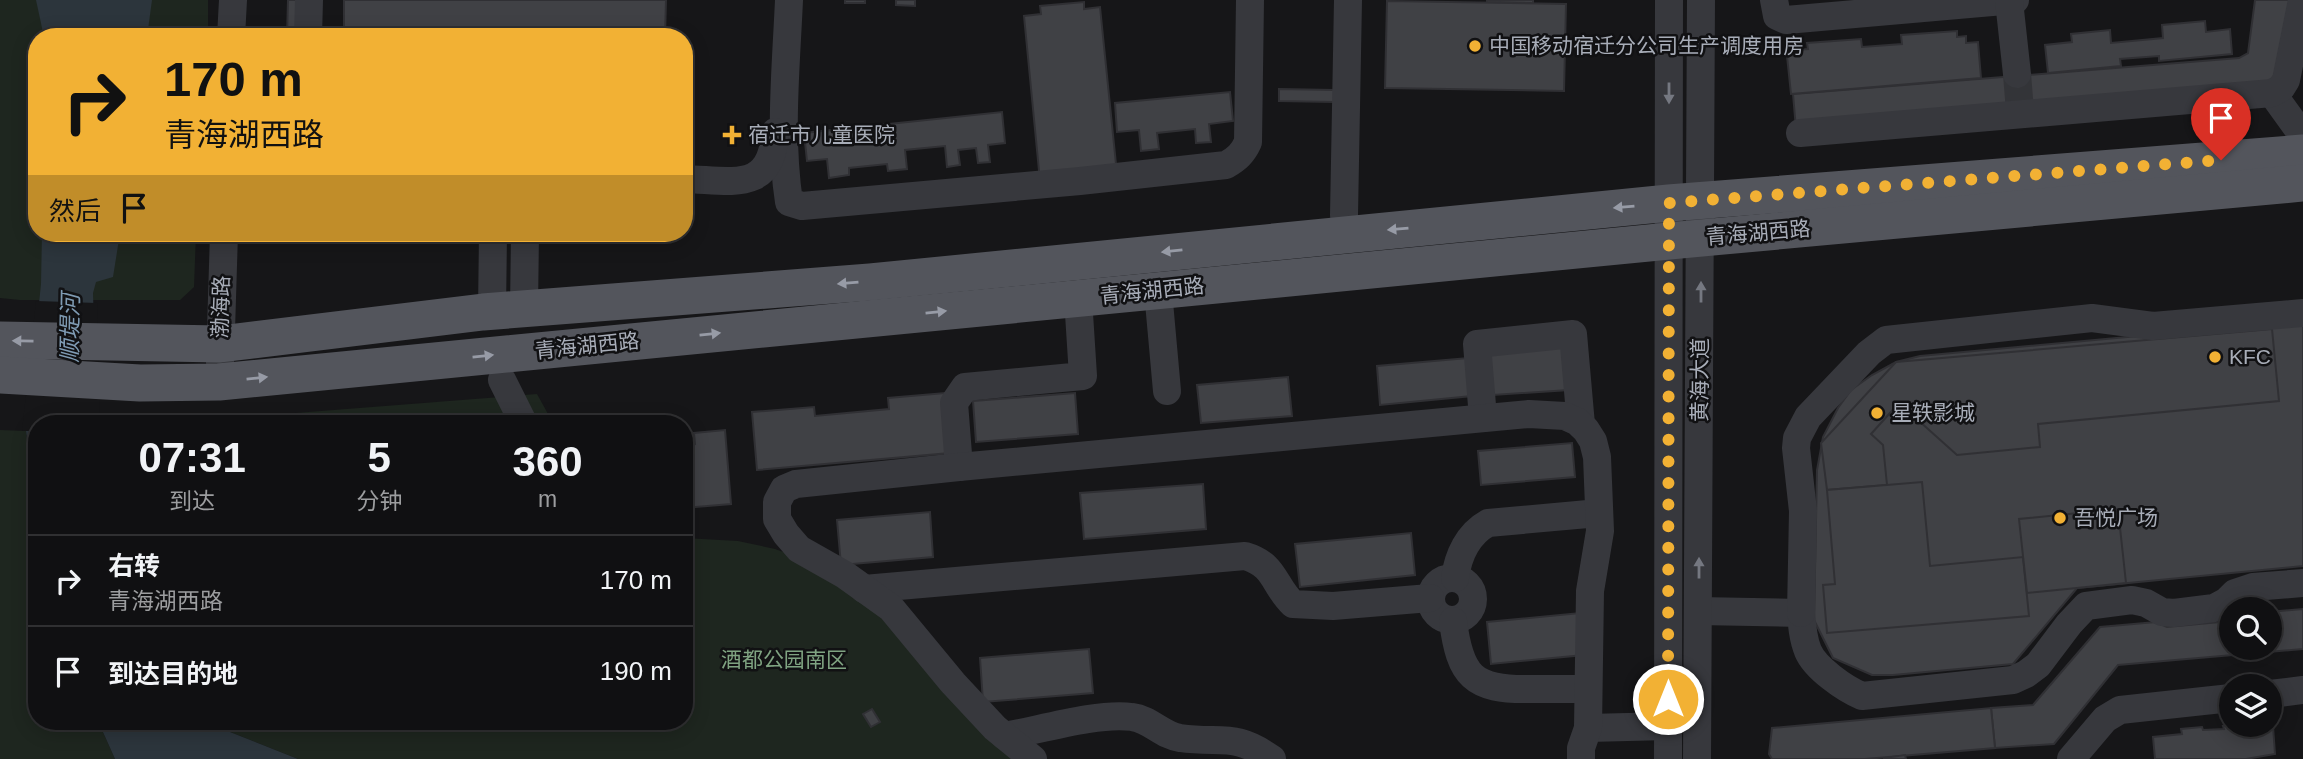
<!DOCTYPE html>
<html lang="zh">
<meta charset="utf-8">
<style>
body{margin:0;font-family:Helvetica,"Noto Sans SC",sans-serif;background:#1e1e20;color:#f1f3f6;height:100vh;display:flex;flex-direction:column;font-size:26px;white-space:nowrap}
*{box-sizing:border-box;margin:0}
p{font-size:23px;color:#9c9d9f}
.icon{flex:none;width:38px;height:38px;fill:none;stroke:currentColor;stroke-width:2;stroke-linecap:round;stroke-linejoin:round}
.map{position:relative;flex:1;overflow:hidden}
.side{position:absolute;left:28px;top:415px;width:665px;height:315px;display:flex;flex-direction:column;background:#101012;border-radius:28px;box-shadow:0 4px 18px #0003,0 0 0 2px #303032}
.side>*{flex:none}
.top-card{position:absolute;left:28px;top:28px;width:665px;height:214px;border-radius:28px;box-shadow:0 4px 18px #0003,0 0 0 2px #303032;background:#f2b134;color:#111;overflow:hidden}
.buttons{position:absolute;left:2219px;top:597px;display:grid;gap:14px}
.buttons a{display:grid;place-items:center;width:63px;height:63px;border-radius:50%;background:#101012;box-shadow:0 4px 18px #0003,0 0 0 2px #303032;font-size:35px}
.pin{position:absolute;display:grid;place-items:center;width:60px;height:60px;color:#fff;margin:-72px -30px;border-radius:50% 50% 50% 0;rotate:-45deg;box-shadow:0 0 7px #0007}
.pin .icon{rotate:45deg}
.me{position:absolute;width:77px;margin:-38px;rotate:0deg;stroke-linejoin:round;filter:drop-shadow(0 0 5px #0008)}
.turn{display:flex;align-items:center;gap:24px;height:147px;padding:0 21px;font-size:32px}
.turn .icon{width:91px;height:91px;stroke-width:2.5}
.turn b{display:block;font-size:49px;line-height:60px}
.then{display:flex;align-items:center;height:66px;padding:0 21px;background:#0003;gap:14px;font-size:26px}
.eta{display:flex;justify-content:space-evenly;align-items:center;height:119px;text-align:center}
.eta b{font-size:42px;font-weight:800;line-height:49px}
ul{padding:0;list-style:none}
li{display:flex;align-items:center;gap:21px;height:91px;padding:0 21px;border-top:2px solid #303032}
li div{flex:1}
li b{display:block;font-size:26px}
li em{font-style:normal}
.map>svg:first-child{display:block}
</style>
<div class="map">
<svg width="2303" height="759" viewBox="0 0 2303 759">
<rect width="100%" height="100%" fill="#161618"/>
<g fill="#1e261f">
<path d="M 0,0 L 208,0 L 208,37 L 37,37 L 37,233 L 196,233 L 194,287 L 180,300 L 20,300 L 0,298 Z"/>
<path d="M 537,394 L 553,423 L 121,424 L 121,422 L 207,420 Z"/>
<path d="M 0,430 L 26,431 L 37,517 L 37,721 L 98,721 L 115,759 L 0,759 Z"/>
<path d="M 684,538 L 738,541 L 775,549 L 800,558 L 857,591 L 1019,759 L 298,759 L 220,728 L 213,721 L 684,721 Z"/>
</g>
<g fill="#2c353c">
<path d="M 36,0 L 152,0 L 147,37 L 44,37 Z"/>
<path d="M 42,233 L 120,233 L 113,277 L 96,282 L 93,293 L 97,423 L 37,424 L 37,517 L 26,431 L 41,284 Z"/>
<path d="M 98,721 L 213,721 L 220,728 L 298,759 L 115,759 Z"/>
</g>
<path fill="#161618" d="M 36,301 L 97,303 L 100,424 L 37,424 L 37,431 L 22,431 Z"/>
<g fill="#404145" stroke="#303034" stroke-width="2">
<path d="M 288,0 L 300,0 L 299,37 L 287,37 Z"/>
<path d="M 344,0 L 666,0 L 665,37 L 344,37 Z"/>
<rect x="845" y="0" width="20" height="3"/>
<path d="M 896,0 L 915,0 L 915,6 L 896,5 Z"/>
<path d="M 1487,0 L 1533,0 L 1533,3 L 1487,2 Z"/>
<path d="M 2255,0 L 2293,0 L 2273,87 L 1796,129 L 1793,94 L 2239,58 L 2248,53 Z"/>
<path d="M 1387,1 L 1566,4 L 1564,91 L 1385,88 Z"/>
<path d="M 1084,2 L 1084,9 L 1100,7 L 1117,174 L 1040,181 L 1024,16 L 1041,14 L 1040,6 Z"/>
<path d="M 2205,21 L 2206,32 L 2230,29 L 2232,54 L 2159,61 L 2159,56 L 2120,59 L 2121,66 L 2048,73 L 2045,45 L 2072,42 L 2071,34 L 2110,30 L 2111,43 L 2163,38 L 2162,25 Z"/>
<path d="M 1957,31 L 1957,37 L 1966,36 L 1966,43 L 1978,42 L 1981,78 L 1791,94 L 1787,56 L 1797,55 L 1796,50 L 1808,49 L 1807,43 L 1861,39 L 1862,47 L 1902,44 L 1901,35 Z"/>
<path d="M 1279,89 L 1334,90 L 1334,102 L 1279,101 Z"/>
<path d="M 1230,92 L 1233,121 L 1209,124 L 1211,142 L 1196,143 L 1195,129 L 1157,133 L 1159,149 L 1141,151 L 1139,130 L 1117,132 L 1115,103 Z"/>
<path d="M 1002,112 L 1005,143 L 988,145 L 990,162 L 978,163 L 976,148 L 958,150 L 960,165 L 947,167 L 945,146 L 905,150 L 907,169 L 888,171 L 887,164 L 849,168 L 849,175 L 829,178 L 827,159 L 807,161 L 804,133 Z"/>
<path d="M 2303,321 L 2303,566 L 2077,588 L 2013,664 L 1893,675 L 1872,675 L 1833,658 L 1814,620 L 1817,470 L 1823,437 L 1838,408 L 1851,390 L 1872,375 L 1896,362 L 1920,356 Z"/>
<path d="M 2272,329 L 2279,401 L 2038,424 L 2040,447 L 1957,455 L 1899,403 L 1871,434 L 1883,445 L 1887,485 L 1827,490 L 1821,443 L 1896,362 Z"/>
<path d="M 1566,346 L 1569,390 L 1493,395 L 1490,351 Z"/>
<path d="M 1468,358 L 1472,396 L 1380,405 L 1377,366 Z"/>
<path d="M 1288,377 L 1292,416 L 1201,423 L 1197,385 Z"/>
<path d="M 945,393 L 950,453 L 757,470 L 752,412 L 814,407 L 815,416 L 889,409 L 888,398 Z"/>
<path d="M 1075,393 L 1078,434 L 976,442 L 973,401 Z"/>
<path d="M 725,430 L 731,504 L 684,508 L 684,445 L 695,444 L 694,433 Z"/>
<path d="M 1572,443 L 1575,477 L 1481,485 L 1478,451 Z"/>
<path d="M 1922,482 L 1930,566 L 2023,557 L 2029,616 L 1827,633 L 1823,585 L 1835,584 L 1827,490 Z"/>
<path d="M 1203,484 L 1206,529 L 1084,539 L 1080,493 Z"/>
<path d="M 2118,509 L 2126,583 L 2027,593 L 2019,519 Z"/>
<path d="M 930,512 L 933,557 L 841,565 L 837,520 Z"/>
<path d="M 1411,533 L 1415,575 L 1300,587 L 1295,544 Z"/>
<path d="M 2303,609 L 2303,649 L 2118,665 L 2054,744 L 1995,748 L 1991,708 L 2033,705 L 2100,627 L 2156,622 L 2167,627 L 2231,621 L 2231,648 L 2270,648 L 2270,612 Z"/>
<path d="M 1580,613 L 1584,655 L 1491,664 L 1487,622 Z"/>
<path d="M 1089,649 L 1093,693 L 983,702 L 980,658 Z"/>
<path d="M 1991,708 L 1995,748 L 1865,759 L 1772,759 L 1769,754 L 1772,728 Z"/>
<path d="M 872,709 L 880,722 L 871,727 L 863,714 Z"/>
<path d="M 2244,724 L 2244,729 L 2273,726 L 2275,754 L 2246,759 L 2155,759 L 2153,737 L 2182,734 L 2181,729 L 2202,727 L 2203,730 L 2224,729 L 2223,726 Z"/>
<path d="M 1905,755 L 1906,759 L 1884,759 L 1884,758 Z"/>
</g>
<g fill="none" stroke-linecap="round" stroke-linejoin="round">
<path stroke="#333438" stroke-width="28" stroke-dasharray="28 14" stroke-linecap="butt" d="M 2017,74 L 2020,111"/>
<g stroke="#37383d" stroke-width="28">
<path d="M 789,0 C 786,67 779,136 789,202 L 802,206 L 1080,181 L 1226,165 C 1237,159 1243,153 1248,142 L 1250,0"/>
<path d="M 1774,0 L 1777,16 L 1786,20 L 2015,0"/>
<path d="M 2009,1 L 2017,74"/>
<path d="M 231,37 L 233,0"/>
<path d="M 308,37 L 309,0"/>
<path d="M 2272,93 L 2303,136"/>
<path d="M 1800,133 L 2272,93 L 2281,88 L 2286,80 L 2302,0"/>
<path d="M 684,179 C 731,180 772,194 775,132"/>
<path d="M 1344,215 L 1348,0"/>
<path d="M 1158,291 L 1167,391"/>
<path d="M 524,309 L 525,233"/>
<path d="M 492,311 L 493,233"/>
<path d="M 220,363 L 224,233"/>
<path d="M 502,380 L 524,424"/>
<path d="M 1483,418 L 1477,344 L 1573,334 L 1581,425"/>
<path d="M 959,467 L 954,403 L 965,387 L 1083,376 L 1078,298"/>
<circle cx="1452" cy="599" r="21"/>
<path d="M 1455,578 C 1458,556 1468,534 1488,523 L 1599,513"/>
<path d="M 864,589 L 1245,556 C 1276,565 1273,585 1293,604 L 1333,606 L 1430,598"/>
<path d="M 1698,611 L 1801,613 C 1802,626 1803,639 1808,651 C 1815,668 1845,689 1862,696 L 2013,680 L 2026,674 L 2038,665 L 2069,624 L 2086,606 L 2132,600 L 2146,603 L 2162,612 L 2174,613 L 2214,608 L 2227,601 L 2235,593 L 2253,587 L 2303,583"/>
<path d="M 1801,613 L 1803,511 L 1796,448 L 1797,438 L 1808,417 L 1869,353 L 1886,340 L 2092,318 L 2153,326 L 2303,313"/>
<path d="M 1453,621 C 1460,676 1473,690 1529,689 C 1548,689 1568,689 1588,689"/>
<path d="M 2270,694 L 2303,690"/>
<path d="M 1588,728 L 1668,726"/>
<path d="M 1005,736 C 1039,730 1099,712 1132,717 C 1150,719 1163,736 1180,738 C 1222,744 1234,732 1272,759"/>
<path d="M 1033,759 L 995,728 L 953,683 L 891,608 L 845,575 L 799,549 L 786,534 L 777,519 L 777,502 L 784,489 L 796,484 L 959,467 L 1529,414 L 1565,416 L 1578,422 L 1586,430 L 1593,441 L 1597,457 L 1600,531 L 1590,591 L 1588,728 L 1581,748 L 1581,759"/>
<path d="M 1668,759 L 1669,0"/>
<path d="M 1697,759 L 1701,0"/>
<path d="M 2071,759 L 2105,719 L 2120,710 L 2231,698"/>
</g>
<g stroke="#53555c" stroke-width="37">
<path d="M 0,340 L 220,344 L 483,312 L 870,282 L 1669,203 L 2303,153"/>
<path d="M 0,375 L 140,383 L 219,382 L 1669,241 L 2303,183"/>
</g>
</g>
<defs><path id="oneway-solid" d="M-6-.8H1V-3.2L6.5 0L1 3.2V.8H-6Z" transform="scale(1.75)"/></defs>
<g fill="#757881">
<use href="#oneway-solid" transform="translate(1669 93) rotate(90)"/>
<use href="#oneway-solid" transform="translate(1701 292) rotate(-90)"/>
<use href="#oneway-solid" transform="translate(1699 568) rotate(-90)"/>
</g>
<g fill="#979ba6">
<use href="#oneway-solid" transform="translate(1624 207) rotate(175)"/>
<use href="#oneway-solid" transform="translate(1398 229) rotate(175)"/>
<use href="#oneway-solid" transform="translate(1172 251) rotate(174)"/>
<use href="#oneway-solid" transform="translate(848 283) rotate(175)"/>
<use href="#oneway-solid" transform="translate(936 312) rotate(-6)"/>
<use href="#oneway-solid" transform="translate(710 334) rotate(-6)"/>
<use href="#oneway-solid" transform="translate(23 341) rotate(-179)"/>
<use href="#oneway-solid" transform="translate(483 356) rotate(-6)"/>
<use href="#oneway-solid" transform="translate(257 378) rotate(-6)"/>
</g>
<g fill="none" stroke-linecap="round" stroke-linejoin="round">
<path stroke="#f2b134" stroke-width="12" stroke-dasharray="0 21.6" d="M 1668,699 L 1669,203 L 2221,160"/>
</g>
<g fill="#f2b134" stroke="#111113" stroke-width="2.5">
<circle cx="1475" cy="46" r="7"/>
<path d="M728.5 124.5h7v7h7v7h-7v7h-7v-7h-7v-7h7z"/>
<circle cx="2215" cy="357" r="7"/>
<circle cx="1877" cy="413" r="7"/>
<circle cx="2060" cy="518" r="7"/>
</g>
<g text-anchor="middle" stroke-width="5" stroke-linejoin="round" paint-order="stroke">
<g font-size="21" fill="#a8adb8" stroke="#111113" text-anchor="start">
<text x="1489" y="53">中国移动宿迁分公司生产调度用房</text>
<text x="748" y="142">宿迁市儿童医院</text>
<text x="2229" y="364">KFC</text>
<text x="1891" y="420">星轶影城</text>
<text x="2074" y="525">吾悦广场</text>
</g>
<g font-size="21" fill="#a8adb8" stroke="#111113">
<text transform="translate(1758 233) rotate(-5)" y="7">青海湖西路</text>
<text transform="translate(1152 291) rotate(-6)" y="7">青海湖西路</text>
<text transform="translate(221 307) rotate(-88)" y="7">渤海路</text>
<text transform="translate(587 346) rotate(-6)" y="7">青海湖西路</text>
<text transform="translate(1700 380) rotate(-90)" y="7">黄海大道</text>
</g>
<g font-size="21" fill="#7fa381" stroke="#111113">
<text x="784" y="667">酒都公园南区</text>
</g>
<g font-size="23" font-style="italic" fill="#7f9bb3" stroke="#111113">
<text transform="translate(70 328) rotate(-89)" y="8">顺堤河</text>
</g>
</g>
</svg>
<div class="buttons">
<a><svg class="icon" aria-label="search" viewBox="0 0 24 24"><circle cx="10" cy="10" r="6"/><path d="M15 15l6 6"/></svg></a>
<a><svg class="icon" aria-label="layers" viewBox="0 0 24 24"><path d="M12 4l9 5-9 5-9-5zM3 14l9 5 9-5"/></svg></a>
</div>
<div class="pin" style="left:2221px;top:160px;background:#d93025"><svg class="icon" aria-label="arrive" viewBox="0 0 24 24"><path d="M6 21V4h12l-3 4 3 4H6"/></svg></div>
<svg class="me" style="left:1668px;top:699px" viewBox="-20 -20 40 40"><circle r="17" fill="#f2b134" stroke="#fff" stroke-width="3"/><path d="M0-11L8 9 0 5-8 9z" fill="#fff"/></svg>
<div class="top-card">
<div class="turn"><svg class="icon" aria-label="right" viewBox="0 0 24 24"><path d="M7 20v-9h11M14 6l5 5-5 5"/></svg><div><b>170 m</b>青海湖西路</div></div>
<div class="then">然后<svg class="icon" aria-label="arrive" viewBox="0 0 24 24"><path d="M6 21V4h12l-3 4 3 4H6"/></svg></div>
</div>
<section class="side">
<div class="eta">
<div><b>07:31</b><p>到达</p></div>
<div><b>5</b><p>分钟</p></div>
<div><b>360</b><p>m</p></div>
</div>
<ul>
<li><svg class="icon" aria-label="right" viewBox="0 0 24 24"><path d="M7 20v-9h11M14 6l5 5-5 5"/></svg><div><b>右转</b><p>青海湖西路</p></div><em>170 m</em></li>
<li><svg class="icon" aria-label="arrive" viewBox="0 0 24 24"><path d="M6 21V4h12l-3 4 3 4H6"/></svg><div><b>到达目的地</b></div><em>190 m</em></li>
</ul>
</section>
</div>
